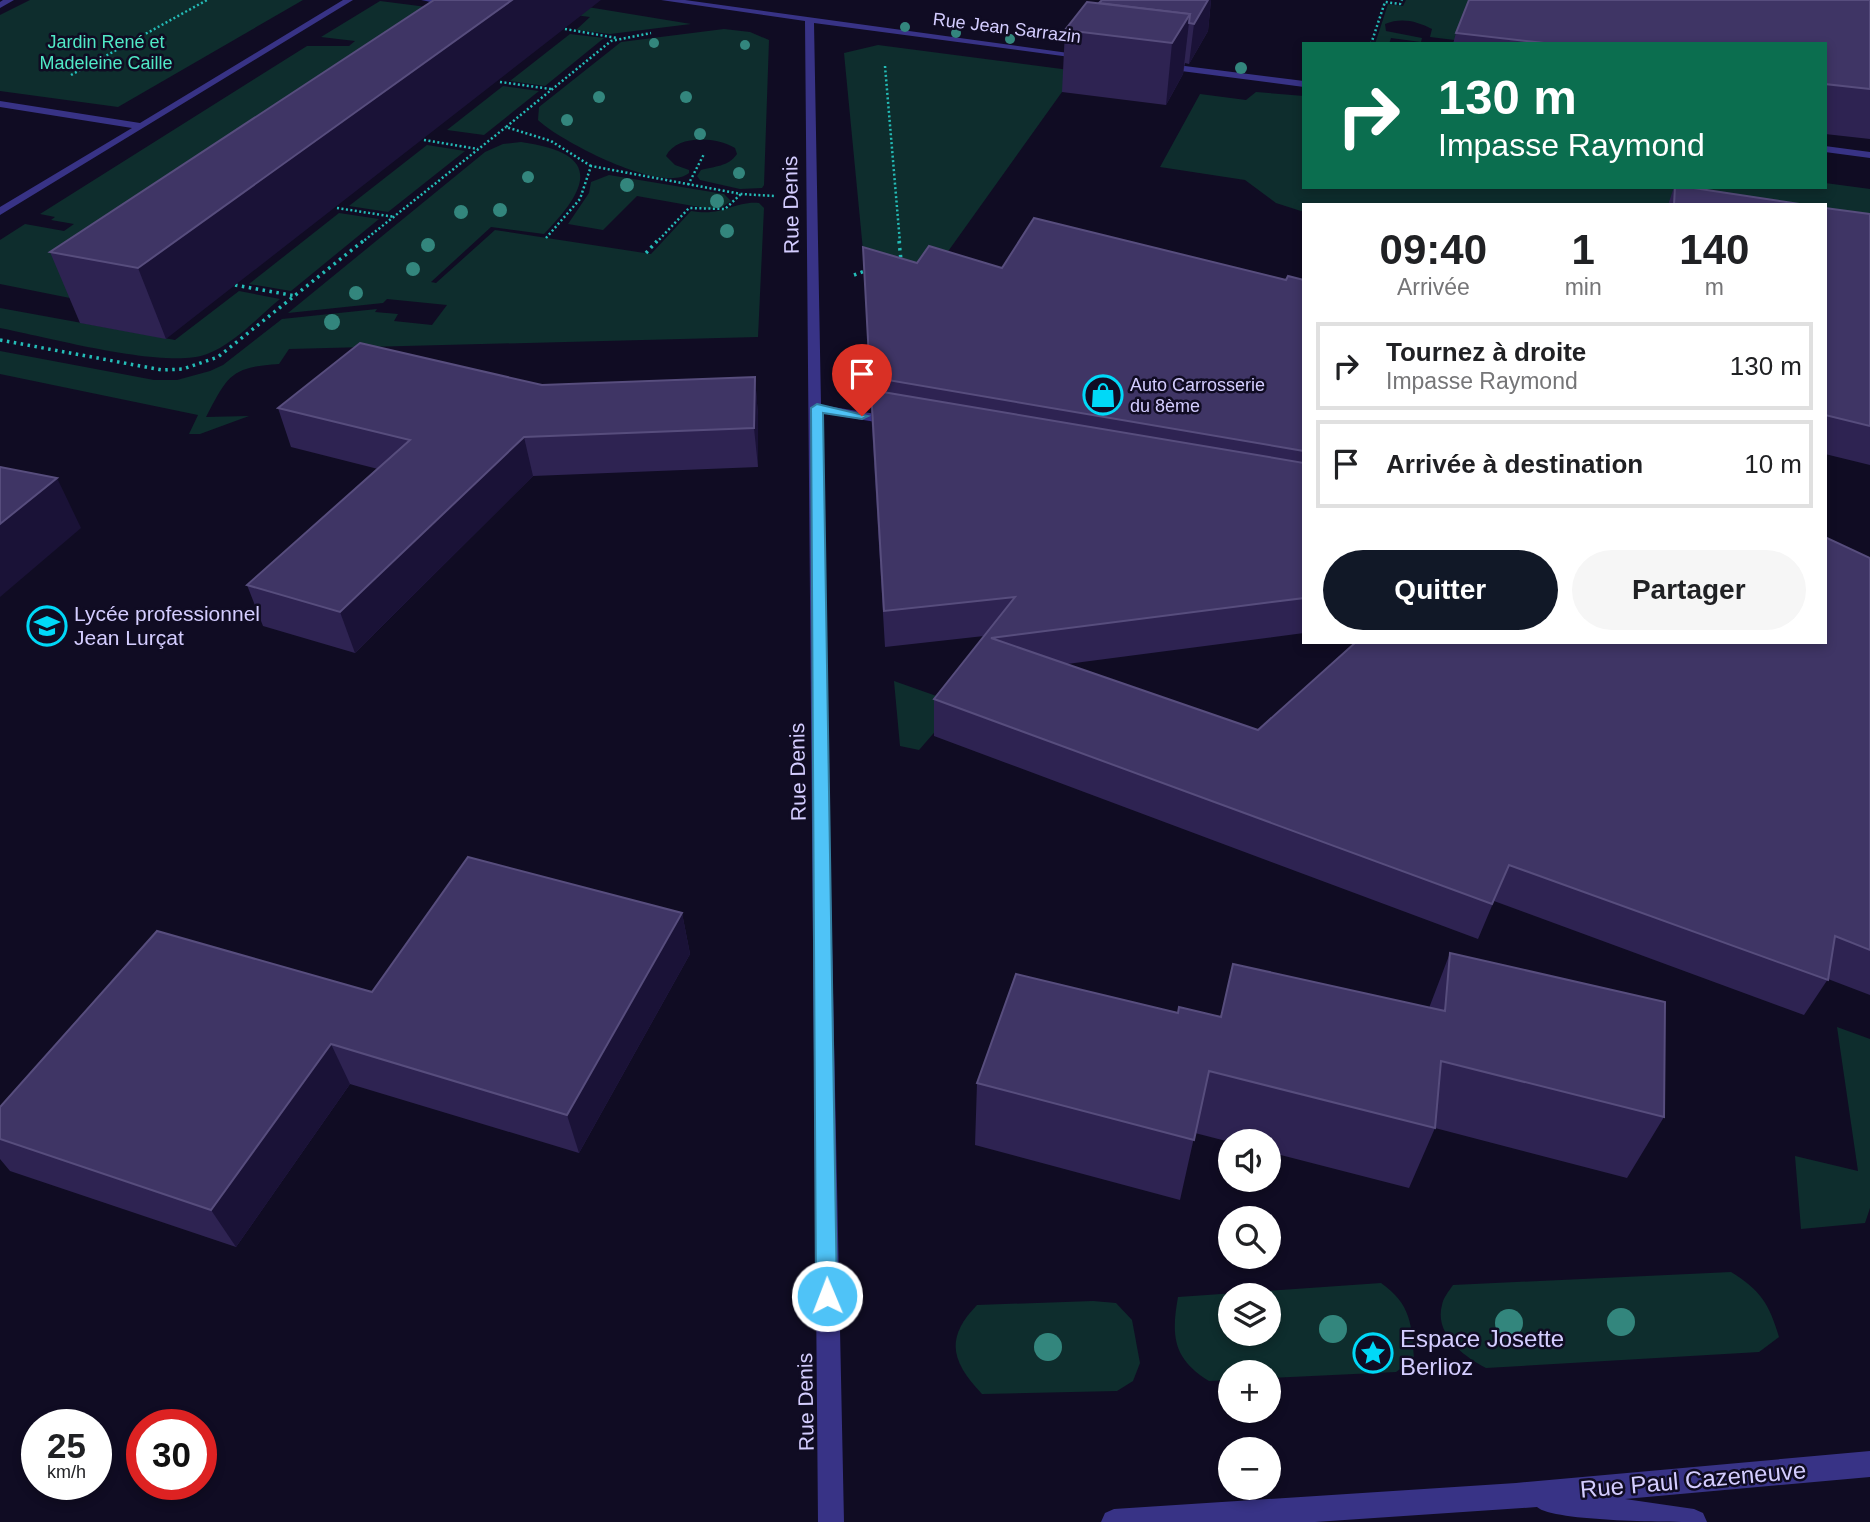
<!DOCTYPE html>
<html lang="fr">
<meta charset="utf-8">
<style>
body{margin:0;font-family:Arial,sans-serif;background:#f6f6f6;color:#202124;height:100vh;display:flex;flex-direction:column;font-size:26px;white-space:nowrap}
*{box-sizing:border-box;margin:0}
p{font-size:23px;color:#757577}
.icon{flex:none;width:38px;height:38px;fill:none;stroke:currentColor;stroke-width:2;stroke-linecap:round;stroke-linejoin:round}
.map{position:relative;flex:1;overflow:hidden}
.panel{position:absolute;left:1302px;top:203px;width:525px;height:441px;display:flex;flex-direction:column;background:#fff;border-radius:0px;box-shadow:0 4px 10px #0003}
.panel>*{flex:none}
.hud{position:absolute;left:1302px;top:42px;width:525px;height:147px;border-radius:0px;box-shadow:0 4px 10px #0003;background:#0b6e4f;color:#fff;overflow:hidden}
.tools{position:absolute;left:1218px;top:1129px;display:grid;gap:14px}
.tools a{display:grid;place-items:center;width:63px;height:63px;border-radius:50%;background:#fff;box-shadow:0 4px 10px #0003;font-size:35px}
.speed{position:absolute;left:21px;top:1409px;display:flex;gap:14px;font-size:35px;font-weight:700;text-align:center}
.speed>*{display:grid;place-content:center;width:91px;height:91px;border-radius:50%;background:#fff;box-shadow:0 4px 10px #0003;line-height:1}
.speed small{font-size:18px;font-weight:400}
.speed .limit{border:10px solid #d22;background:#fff;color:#111}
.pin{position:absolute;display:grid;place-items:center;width:60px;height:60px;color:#fff;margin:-72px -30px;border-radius:50% 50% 50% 0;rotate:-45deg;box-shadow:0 0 7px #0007}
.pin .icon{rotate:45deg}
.me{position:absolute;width:77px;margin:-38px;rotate:359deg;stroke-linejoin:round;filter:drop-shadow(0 0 5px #0008)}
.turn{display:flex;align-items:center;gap:24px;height:147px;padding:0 21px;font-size:32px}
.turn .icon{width:91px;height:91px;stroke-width:2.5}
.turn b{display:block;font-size:49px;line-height:60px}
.eta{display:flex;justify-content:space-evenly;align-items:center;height:119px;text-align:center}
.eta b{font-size:42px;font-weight:700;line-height:49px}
.primary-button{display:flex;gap:14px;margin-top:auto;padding:14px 21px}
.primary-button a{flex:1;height:80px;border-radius:42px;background:#111827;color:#fff;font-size:28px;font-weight:700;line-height:80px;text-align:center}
.primary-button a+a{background:#f6f6f6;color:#202124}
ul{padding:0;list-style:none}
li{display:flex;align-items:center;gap:21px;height:88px;margin:0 14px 10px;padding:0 7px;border:4px solid #e0e0e0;border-radius:0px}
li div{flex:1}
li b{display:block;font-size:26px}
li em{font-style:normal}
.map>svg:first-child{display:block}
</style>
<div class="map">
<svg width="1870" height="1522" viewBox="0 0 1870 1522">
<rect width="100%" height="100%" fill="#100c23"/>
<g fill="#0e2d2d" fill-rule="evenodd">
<path d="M 30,0 L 303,0 L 118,107 L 0,91 L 0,15 Z"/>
<path d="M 545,0 L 691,24 L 610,34 L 576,30 L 590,17 L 520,8 L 85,301 L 0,284 L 0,240 L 25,224 L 64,231 L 74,224 L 51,220 L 55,217 L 40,214 L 307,46 L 349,46 L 355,41 L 321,37 L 380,1 L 474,13 Z"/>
<path d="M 1406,0 L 1621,0 L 1479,43 L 1430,37 L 1432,29 C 1417,21 1401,17 1385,24 L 1386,31 L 1422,38 L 1421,42 L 1391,38 L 1389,44 L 1375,44 L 1388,4 L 1403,6 Z"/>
<path d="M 724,29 L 750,32 L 769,40 L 764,185 L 762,188 L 740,189 L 700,180 L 697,176 L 701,170 C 715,166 728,167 737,154 L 735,148 C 717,137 677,134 666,156 L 675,165 L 689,170 L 689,173 C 663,195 560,141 538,120 L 539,107 L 621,42 Z"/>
<path d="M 570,34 L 604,38 L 545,86 L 510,81 Z"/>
<path d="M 878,45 L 1077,71 L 934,271 L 865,271 L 844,53 Z"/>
<path d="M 503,86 L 539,91 L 484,135 L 447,130 Z"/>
<path d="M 1256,92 L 1304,96 L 1304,187 L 1825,187 L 1825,183 L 1870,189 L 1870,381 L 1825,373 L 1825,205 L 1304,205 L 1304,212 L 1276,203 L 1245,180 L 1160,167 L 1200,94 L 1246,100 Z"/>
<path d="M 521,142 C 600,153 592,185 544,234 L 491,227 L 431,282 L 436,283 L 495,230 L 651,254 L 691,211 C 724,217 733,201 759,203 L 764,208 L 758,337 L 289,349 L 279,364 C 231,367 228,375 206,417 L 249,416 L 200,434 L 189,434 L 198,415 L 0,374 L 0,351 L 154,380 L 177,380 L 210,371 L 223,365 L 282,319 L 377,309 L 375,312 L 398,314 L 394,321 L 432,325 L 447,305 L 387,299 L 383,303 L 288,313 L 485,152 L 503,144 Z"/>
<path d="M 427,145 L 465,151 L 388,212 L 349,206 Z"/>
<path d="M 609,175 L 724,194 L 731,201 L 721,208 L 710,209 L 637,196 L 603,230 L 568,224 L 589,193 L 591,182 Z"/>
<path d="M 339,213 L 379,219 L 291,291 L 249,284 Z"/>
<path d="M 239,291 L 280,299 C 258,317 234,344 207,354 C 167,370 47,337 0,328 L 0,308 L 175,340 Z"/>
<path d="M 894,681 L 959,704 L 919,750 L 900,746 Z"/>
<path d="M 1837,1027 L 1870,1039 L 1870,1208 L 1865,1223 L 1801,1229 L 1795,1156 L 1858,1171 Z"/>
<path d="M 1731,1272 C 1760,1290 1769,1303 1779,1337 L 1759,1352 L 1486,1368 C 1464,1357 1434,1334 1442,1305 C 1443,1298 1449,1291 1453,1285 Z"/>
<path d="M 1381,1283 C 1411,1304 1412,1325 1414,1359 L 1396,1372 L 1269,1378 L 1269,1372 L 1230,1372 L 1230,1380 L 1209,1381 C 1173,1359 1171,1336 1178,1297 ZM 1230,1295 L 1269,1295 L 1269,1334 L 1230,1334 Z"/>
<path d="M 1093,1301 L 1116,1303 L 1132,1320 L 1140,1363 L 1133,1381 L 1117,1391 L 982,1394 C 952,1362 944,1339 977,1305 Z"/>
</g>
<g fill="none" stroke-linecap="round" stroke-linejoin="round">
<g stroke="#24bcb7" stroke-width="2.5" stroke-dasharray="2 2.5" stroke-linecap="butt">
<path d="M 565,29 L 617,38"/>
<path d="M 1371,44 L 1385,2 L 1400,4 L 1402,0"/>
<path d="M 885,66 L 900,243"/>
<path d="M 71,75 L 207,0"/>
<path d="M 500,82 L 551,89"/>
<path d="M 424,140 L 478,149"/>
<path d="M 591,166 L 551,141 L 506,127 L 611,41 L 651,33"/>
<path d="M 688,185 L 704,154"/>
<path d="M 337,208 L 395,217"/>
<path d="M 546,238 L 580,199 L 591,166 L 741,194 L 774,196"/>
<path d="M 361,243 L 506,127"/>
<path d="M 656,243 L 689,208 L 725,209 L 741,194"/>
</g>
<g stroke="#24bcb7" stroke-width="3.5" stroke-dasharray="2.5 4.5" stroke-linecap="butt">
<path d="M 899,241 L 901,260 L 904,261"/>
<path d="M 646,253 L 657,241"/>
<path d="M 854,275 L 870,269"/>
<path d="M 235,285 L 296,296"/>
<path d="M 0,340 L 162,370 L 183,369 L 218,357 L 363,241"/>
</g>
<g fill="#383386" fill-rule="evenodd">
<path d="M 3,0 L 14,0 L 0,8 L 0,2 Z"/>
<path d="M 343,0 L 353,0 L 0,215 L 0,207 L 132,128 L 0,107 L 0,101 L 140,123 Z"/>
<path d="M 421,0 L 446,0 L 460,4 L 456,7 Z"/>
<path d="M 661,0 L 685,0 L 1090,56 L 1085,59 L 814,23 L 821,405 L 894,417 L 901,421 L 894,425 L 821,413 L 844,1522 L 818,1522 L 805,21 Z"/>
<path d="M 1161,63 L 1304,81 L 1304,87 L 1158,68 L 1156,66 Z"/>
<path d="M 1825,146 L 1870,152 L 1870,158 L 1825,152 Z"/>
<path d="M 1870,1451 L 1870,1477 L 1625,1499 L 1694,1509 L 1703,1513 L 1707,1522 C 1677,1522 1553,1522 1537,1507 L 1315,1522 L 1101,1522 L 1105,1513 L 1114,1509 L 1516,1483 Z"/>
</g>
</g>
<g fill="#33867d">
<circle cx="905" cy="27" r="5"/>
<circle cx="956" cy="33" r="5"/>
<circle cx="1010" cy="39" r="5"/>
<circle cx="654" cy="43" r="5"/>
<circle cx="745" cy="45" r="5"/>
<circle cx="1241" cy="68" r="6"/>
<circle cx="599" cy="97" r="6"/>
<circle cx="686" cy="97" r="6"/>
<circle cx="567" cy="120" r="6"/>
<circle cx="700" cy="134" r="6"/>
<circle cx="739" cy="173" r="6"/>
<circle cx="528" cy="177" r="6"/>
<circle cx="627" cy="185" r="7"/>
<circle cx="717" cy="201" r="7"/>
<circle cx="500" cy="210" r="7"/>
<circle cx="461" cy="212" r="7"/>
<circle cx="727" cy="231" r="7"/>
<circle cx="428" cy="245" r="7"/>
<circle cx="413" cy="269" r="7"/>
<circle cx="356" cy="293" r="7"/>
<circle cx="332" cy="322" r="8"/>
<circle cx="1621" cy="1322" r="14"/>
<circle cx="1509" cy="1323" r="14"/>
<circle cx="1333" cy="1329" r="14"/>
<circle cx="1048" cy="1347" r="14"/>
</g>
<g fill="#2e2352">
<path d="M 434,0 L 166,339 L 80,323 L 50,252 Z"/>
<path d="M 1211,0 L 1208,31 L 1189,64 L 1185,63 L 1183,74 L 1166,105 L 1062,92 L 1065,30 L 1099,3 Z"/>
<path d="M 1870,0 L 1870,139 L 1825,134 L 1825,44 L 1453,44 L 1456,33 Z"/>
<path d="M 1674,187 L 1687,187 L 1806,205 L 1668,205 Z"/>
<path d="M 1825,208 L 1870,214 L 1870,465 L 1825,454 Z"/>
<path d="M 863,247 L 917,263 L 1002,268 L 1304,280 L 1304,633 L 1067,664 L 1258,730 L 1870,558 L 1870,995 L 1828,979 L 1804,1015 L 1494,901 L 1478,939 L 934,736 L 934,699 L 984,636 L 885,647 L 871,411 Z"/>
<path d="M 755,377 L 758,416 L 758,467 L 533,476 L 355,653 L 263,626 L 247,585 L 378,469 L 291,447 L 278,408 L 542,385 Z"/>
<path d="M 682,913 L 690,954 L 579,1153 L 350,1084 L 236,1247 L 10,1171 L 0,1159 L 0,1107 L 372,992 Z"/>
<path d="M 1450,953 L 1664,1117 L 1627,1178 L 1435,1128 L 1409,1188 L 1269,1152 L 1269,1141 L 1230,1141 L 1230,1142 L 1195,1133 L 1180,1200 L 975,1145 L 977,1083 L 1178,1013 L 1221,1017 L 1429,1008 Z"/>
</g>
<g fill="#1a1237">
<path d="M 512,0 L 601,0 L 166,339 L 138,268 Z"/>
<path d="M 1208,0 L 1211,0 L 1208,31 L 1189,64 L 1194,24 Z"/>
<path d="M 1190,14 L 1183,74 L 1166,105 L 1172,43 Z"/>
<path d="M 755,377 L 758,416 L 758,467 L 754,428 Z"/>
<path d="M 524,437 L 533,476 L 355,653 L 340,612 Z"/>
<path d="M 57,478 L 81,528 L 0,597 L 0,524 Z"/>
<path d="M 682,913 L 690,954 L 579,1153 L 567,1115 Z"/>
<path d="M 331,1044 L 350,1084 L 236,1247 L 211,1210 Z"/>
</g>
<g fill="#3f3565" stroke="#574d7d" stroke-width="2">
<path d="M 434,0 L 512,0 L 138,268 L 50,252 Z"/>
<path d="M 1102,0 L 1208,0 L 1194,24 L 1189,23 L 1190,14 L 1099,3 Z"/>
<path d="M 1469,0 L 1870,0 L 1870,89 L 1825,84 L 1825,44 L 1553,44 L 1456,33 Z"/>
<path d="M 1087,2 L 1190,14 L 1172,43 L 1065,30 Z"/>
<path d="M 1675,187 L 1687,187 L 1806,205 L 1674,205 Z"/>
<path d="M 1825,208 L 1870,214 L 1870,426 L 1825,415 Z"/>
<path d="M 1034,218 L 1286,280 L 1288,276 L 1304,280 L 1304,451 L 870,377 L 863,247 L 917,263 L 929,246 L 1002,268 Z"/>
<path d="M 360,343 L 542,385 L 755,377 L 754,428 L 524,437 L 340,612 L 247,585 L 410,440 L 278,408 Z"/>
<path d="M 871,390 L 1304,463 L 1304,598 L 991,638 L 1258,730 L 1356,642 L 1825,642 L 1825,537 L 1870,558 L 1870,950 L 1835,936 L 1828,980 L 1509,865 L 1492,904 L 934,699 L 1015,597 L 884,611 Z"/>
<path d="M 0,467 L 57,478 L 0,524 Z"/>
<path d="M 468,857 L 682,913 L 567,1115 L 331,1044 L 211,1210 L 0,1139 L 0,1107 L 157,931 L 372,992 Z"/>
<path d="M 1450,953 L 1665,1002 L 1664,1117 L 1441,1061 L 1435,1128 L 1209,1071 L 1194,1140 L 977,1083 L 1016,974 L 1178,1013 L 1179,1007 L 1221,1017 L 1233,964 L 1445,1011 Z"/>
</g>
<path fill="#4fc3f7" stroke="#337fa1" stroke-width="2" d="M 817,404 L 868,416 L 862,419 L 823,413 L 837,1296 L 834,1304 L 827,1307 L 819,1304 L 816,1296 L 811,408 Z"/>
<defs>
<g id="shop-ring" transform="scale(2.0125)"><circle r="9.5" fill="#100c23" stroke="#00d9f8" stroke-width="1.5"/><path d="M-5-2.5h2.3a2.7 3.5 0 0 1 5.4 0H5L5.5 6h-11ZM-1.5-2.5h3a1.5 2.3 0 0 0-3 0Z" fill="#00d9f8"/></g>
<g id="school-ring" transform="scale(2.0125)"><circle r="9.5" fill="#100c23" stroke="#00d9f8" stroke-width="1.5"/><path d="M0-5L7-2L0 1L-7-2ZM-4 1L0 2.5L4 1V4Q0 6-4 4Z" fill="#00d9f8"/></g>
<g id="sight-ring" transform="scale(2.0125)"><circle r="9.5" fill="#100c23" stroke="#00d9f8" stroke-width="1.5"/><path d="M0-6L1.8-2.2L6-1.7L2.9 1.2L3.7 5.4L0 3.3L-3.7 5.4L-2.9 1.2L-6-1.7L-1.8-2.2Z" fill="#00d9f8"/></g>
</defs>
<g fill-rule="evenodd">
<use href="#shop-ring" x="1103" y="395"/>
<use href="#school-ring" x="47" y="626"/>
<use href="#sight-ring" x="1373" y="1353"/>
</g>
<g text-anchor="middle" stroke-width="5" stroke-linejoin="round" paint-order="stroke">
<g font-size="18" fill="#d4cdff" stroke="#100c23">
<text transform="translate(1007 28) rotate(7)" y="6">Rue Jean Sarrazin</text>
</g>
<g font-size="18" fill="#50e9c6" stroke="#100c23">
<text x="106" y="48">Jardin René et<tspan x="106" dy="21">Madeleine Caille</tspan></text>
</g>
<g font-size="18" fill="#d4cdff" stroke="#100c23" text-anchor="start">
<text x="1130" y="391">Auto Carrosserie<tspan x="1130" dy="21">du 8ème</tspan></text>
</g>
<g font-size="21" fill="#d4cdff" stroke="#100c23">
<text transform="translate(791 205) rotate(-91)" y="7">Rue Denis</text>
<text transform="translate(798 772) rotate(-91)" y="7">Rue Denis</text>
<text transform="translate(806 1402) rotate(-91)" y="7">Rue Denis</text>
</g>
<g font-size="21" fill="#d4cdff" stroke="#100c23" text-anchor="start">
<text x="74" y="621">Lycée professionnel<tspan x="74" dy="24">Jean Lurçat</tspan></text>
</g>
<g font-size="24" fill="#d4cdff" stroke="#100c23" text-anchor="start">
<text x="1400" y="1347">Espace Josette<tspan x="1400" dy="28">Berlioz</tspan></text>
</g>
<g font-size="24" fill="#d4cdff" stroke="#100c23">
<text transform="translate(1693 1480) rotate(-5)" y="8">Rue Paul Cazeneuve</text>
</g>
</g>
</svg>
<div class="tools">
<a><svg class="icon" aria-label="sound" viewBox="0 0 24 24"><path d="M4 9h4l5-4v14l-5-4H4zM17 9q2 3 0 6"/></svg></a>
<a><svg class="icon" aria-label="search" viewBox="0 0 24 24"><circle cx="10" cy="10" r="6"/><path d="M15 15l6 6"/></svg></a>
<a><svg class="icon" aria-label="layers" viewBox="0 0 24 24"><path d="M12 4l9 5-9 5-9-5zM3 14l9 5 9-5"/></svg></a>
<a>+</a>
<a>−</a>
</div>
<div class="speed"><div>25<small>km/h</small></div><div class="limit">30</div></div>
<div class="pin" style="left:862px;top:416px;background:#d93025"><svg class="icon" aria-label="arrive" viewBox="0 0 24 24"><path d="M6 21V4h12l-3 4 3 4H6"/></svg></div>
<svg class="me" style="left:827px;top:1296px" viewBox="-20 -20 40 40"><circle r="17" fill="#4fc3f7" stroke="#fff" stroke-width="3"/><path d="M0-11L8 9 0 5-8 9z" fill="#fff"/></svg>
<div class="hud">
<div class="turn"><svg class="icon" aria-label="right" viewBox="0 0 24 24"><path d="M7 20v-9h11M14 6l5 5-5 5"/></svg><div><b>130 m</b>Impasse Raymond</div></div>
</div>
<section class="panel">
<div class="eta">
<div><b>09:40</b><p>Arrivée</p></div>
<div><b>1</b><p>min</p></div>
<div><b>140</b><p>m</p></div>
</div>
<ul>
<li><svg class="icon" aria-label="right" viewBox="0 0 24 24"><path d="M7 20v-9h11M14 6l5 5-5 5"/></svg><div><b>Tournez à droite</b><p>Impasse Raymond</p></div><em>130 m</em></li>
<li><svg class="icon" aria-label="arrive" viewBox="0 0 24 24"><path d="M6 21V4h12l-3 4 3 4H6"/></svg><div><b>Arrivée à destination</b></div><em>10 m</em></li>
</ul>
<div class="primary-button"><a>Quitter</a><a>Partager</a></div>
</section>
</div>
